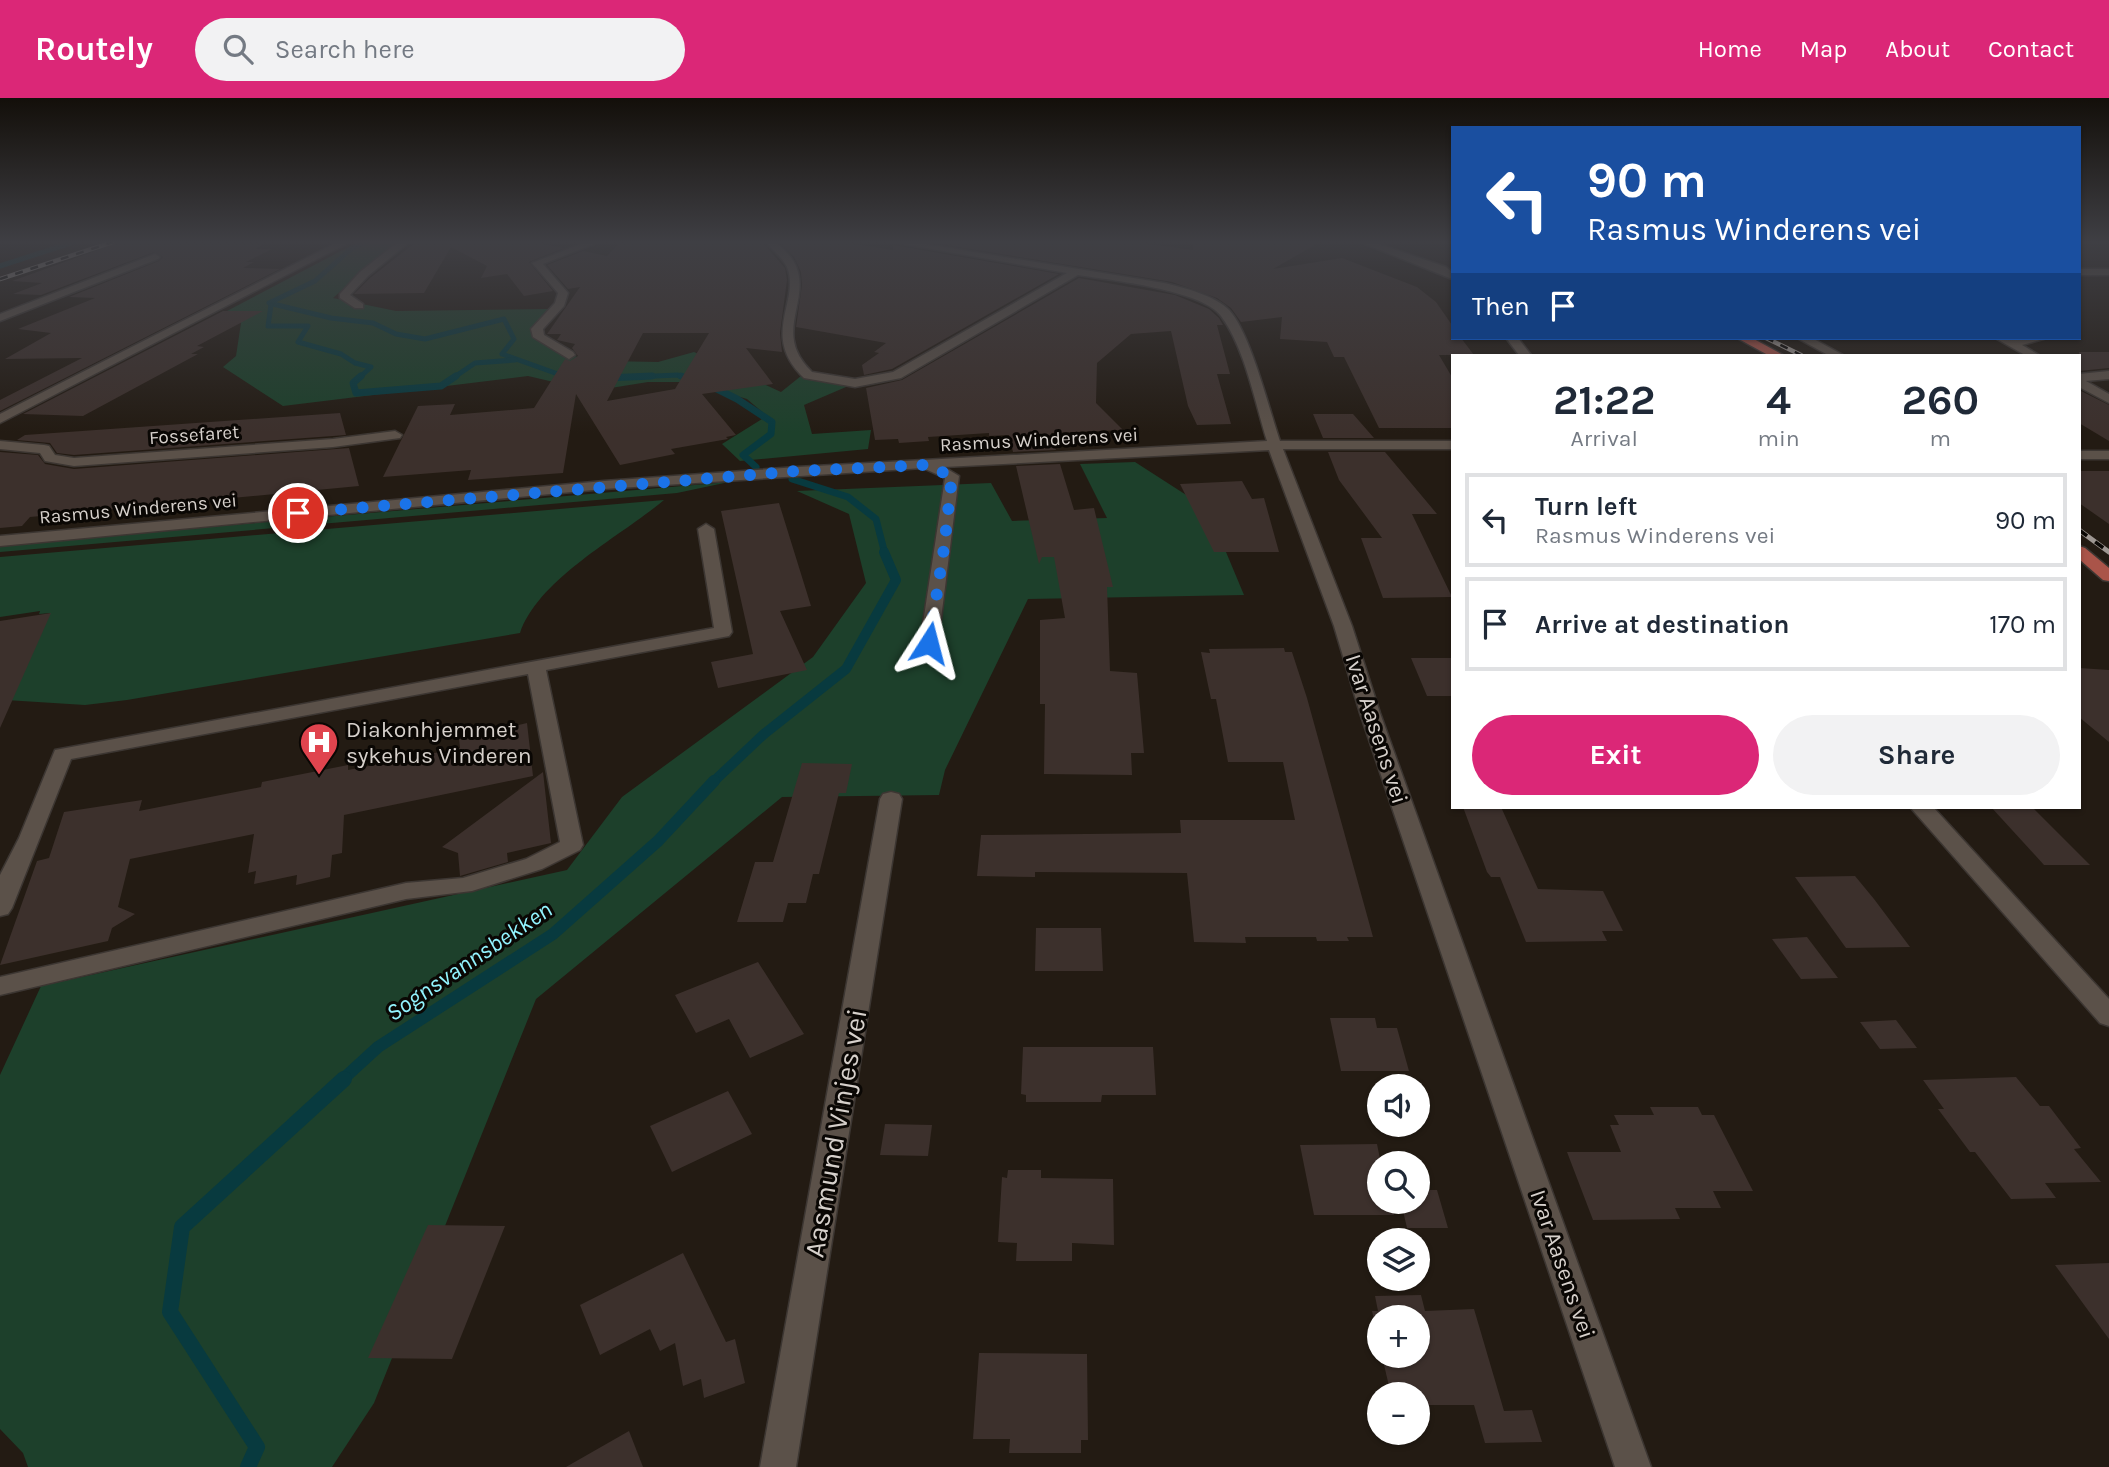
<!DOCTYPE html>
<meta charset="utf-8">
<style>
body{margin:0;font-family:Karla,sans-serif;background:#f2f2f3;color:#1f2937;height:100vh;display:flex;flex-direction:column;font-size:26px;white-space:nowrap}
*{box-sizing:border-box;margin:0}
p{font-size:23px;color:#747a83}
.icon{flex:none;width:38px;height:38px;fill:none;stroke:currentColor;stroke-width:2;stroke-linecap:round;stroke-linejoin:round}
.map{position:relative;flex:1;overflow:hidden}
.sheet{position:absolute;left:1451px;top:256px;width:630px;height:455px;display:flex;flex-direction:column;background:#fff;border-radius:0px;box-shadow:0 2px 5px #0004}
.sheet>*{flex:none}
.guide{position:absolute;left:1451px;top:28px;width:630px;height:214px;border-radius:0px;box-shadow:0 2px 5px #0004;background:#1a4fa0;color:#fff;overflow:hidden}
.controls{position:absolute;left:1367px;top:976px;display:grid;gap:14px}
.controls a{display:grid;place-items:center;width:63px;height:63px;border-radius:50%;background:#fff;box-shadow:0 2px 5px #0004;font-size:35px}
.pin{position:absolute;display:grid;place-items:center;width:60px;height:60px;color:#fff;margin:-30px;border:4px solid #fff;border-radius:50%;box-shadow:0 2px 7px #0007}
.me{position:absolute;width:77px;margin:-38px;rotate:9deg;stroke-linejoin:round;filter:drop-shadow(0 0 5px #0008)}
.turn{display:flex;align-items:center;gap:24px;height:147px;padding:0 21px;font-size:32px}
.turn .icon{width:91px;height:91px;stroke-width:2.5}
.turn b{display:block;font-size:49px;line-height:60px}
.then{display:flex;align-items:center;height:66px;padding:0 21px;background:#0003;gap:14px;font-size:26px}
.eta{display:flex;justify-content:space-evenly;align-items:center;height:119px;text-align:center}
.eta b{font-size:42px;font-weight:700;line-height:49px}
.cta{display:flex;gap:14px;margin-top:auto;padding:14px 21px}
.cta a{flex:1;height:80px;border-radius:42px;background:#db2777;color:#fff;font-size:28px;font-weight:700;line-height:80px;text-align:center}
.cta a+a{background:#f2f2f3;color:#1f2937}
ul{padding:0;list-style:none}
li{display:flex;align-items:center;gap:21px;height:94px;margin:0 14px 10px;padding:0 7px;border:4px solid #e0e1e3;border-radius:0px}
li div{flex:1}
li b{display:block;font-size:26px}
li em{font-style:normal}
header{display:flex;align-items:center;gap:42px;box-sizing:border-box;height:98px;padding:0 35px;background:#db2777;color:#fff}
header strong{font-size:33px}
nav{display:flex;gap:38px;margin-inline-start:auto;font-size:24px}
.search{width:490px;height:63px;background:#f2f2f3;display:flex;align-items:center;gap:18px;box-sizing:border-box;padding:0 24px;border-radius:38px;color:#747a83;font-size:26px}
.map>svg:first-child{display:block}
</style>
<header>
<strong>Routely</strong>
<div class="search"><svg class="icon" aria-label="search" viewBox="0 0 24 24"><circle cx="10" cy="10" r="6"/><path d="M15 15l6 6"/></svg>Search here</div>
<nav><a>Home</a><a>Map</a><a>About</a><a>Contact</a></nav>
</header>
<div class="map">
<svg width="2109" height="1369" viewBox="0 0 2109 1369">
<rect width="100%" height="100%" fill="#231b13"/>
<g fill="#1d402b">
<path d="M 358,144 L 395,144 L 333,200 L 396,213 L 548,211 L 540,223 L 543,238 L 566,257 L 606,263 L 658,264 L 694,254 L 781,294 L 801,278 L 853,286 L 804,307 L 812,336 L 871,332 L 868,351 L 740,363 L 722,346 L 767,318 L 747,301 L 689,284 L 648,284 L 592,293 L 528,278 L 283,308 L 223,269 L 236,258 L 241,225 L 208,223 Z"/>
<path d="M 1135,364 L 1208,411 L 1244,497 L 1028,501 L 945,672 L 939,697 L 782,699 L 536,901 L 374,1305 L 332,1369 L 28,1369 L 23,1355 L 0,1331 L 0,977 L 41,888 L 567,772 L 622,699 L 813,559 L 866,485 L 849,416 L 797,393 L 991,385 L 1012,423 L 1107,420 L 1080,366 Z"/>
<path d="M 729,384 L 677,395 L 0,454 L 0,447 Z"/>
<path d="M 664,402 C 620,439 539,480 520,535 L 127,602 L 85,607 L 6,602 L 50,515 L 39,516 L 40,513 L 0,519 L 0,459 Z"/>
</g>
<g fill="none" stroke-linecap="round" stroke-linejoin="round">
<g stroke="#083a3f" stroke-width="5">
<path d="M 366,144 L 352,150 L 315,183 L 269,205 L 331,220 L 373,225 L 396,236 L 425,241 L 504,221 L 514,241 L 502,256 L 569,280"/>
<path d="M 0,168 L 74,144"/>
<path d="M 271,207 L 268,228 L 308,228 L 298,244 L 341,256 L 355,265 L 371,269 L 359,280"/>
<path d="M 453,280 L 475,265 L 515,262"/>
<path d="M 610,280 L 678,277 L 687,280"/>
</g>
<g stroke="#083a3f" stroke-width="7">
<path d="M 361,278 L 353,285 L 356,295 L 441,288 L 456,278"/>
<path d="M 564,278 L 569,280"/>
<path d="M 681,278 L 694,282"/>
<path d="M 606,280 L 652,278"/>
<path d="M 709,287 L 737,301 L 772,324 L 771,336 L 743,357 L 756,369"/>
<path d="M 792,381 L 848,399 L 876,421 L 885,456"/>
</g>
<path stroke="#083a3f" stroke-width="10" d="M 712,685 L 764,636 L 846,571 L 896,482 L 884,454"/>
<path stroke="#083a3f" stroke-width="12" d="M 342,982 L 378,949 L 553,836 L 658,743 L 714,683"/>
<path stroke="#083a3f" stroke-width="16" d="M 248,1369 L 257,1349 L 170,1214 L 182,1129 L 344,981"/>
</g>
<g fill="#3c302c" fill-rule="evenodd">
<path d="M 120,144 L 264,146 L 255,151 L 272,151 L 246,164 L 254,164 L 243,170 L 280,171 L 0,313 L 0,302 L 82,260 L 5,261 L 51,235 L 18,231 L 95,200 L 69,199 L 159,163 L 163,159 L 154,154 L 41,197 L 13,196 L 42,185 L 12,183 Z"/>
<path d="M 416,144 L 532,144 L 564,150 L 529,164 L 553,193 L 524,198 L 507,176 L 481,180 L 487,168 L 451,149 L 424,195 L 354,196 L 370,180 Z"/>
<path d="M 638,144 L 762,144 L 785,170 L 787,182 L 780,235 L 782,254 L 746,250 L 773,286 L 702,296 L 736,337 L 726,339 L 728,341 L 671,351 L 675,356 L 620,367 L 576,296 L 563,375 L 468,382 L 471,372 L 383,379 L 418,308 L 455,306 L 450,317 L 534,310 L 565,261 L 570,263 L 578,258 L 572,250 L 575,246 L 557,242 L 561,236 L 547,236 L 580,189 L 568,191 L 547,167 L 583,153 L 607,158 L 619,145 ZM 643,235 L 709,235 L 675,291 L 607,303 Z"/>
<path d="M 779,144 L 842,144 L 893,152 L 893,147 L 1059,176 L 892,271 L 864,277 L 862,267 L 879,255 L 874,254 L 886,245 L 796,229 L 802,187 L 801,174 L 794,159 Z"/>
<path d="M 928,144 L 1135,144 L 1193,152 L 1193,144 L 1320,144 L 1273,171 L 1342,160 L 1417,189 L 1436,204 L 1452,227 L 1452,240 L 1461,240 L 1474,257 L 1439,257 L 1452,279 L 1452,330 L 1379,330 L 1344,259 L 1334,259 L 1327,244 L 1280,241 L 1282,219 L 1241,224 L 1231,210 L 1217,200 L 1172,184 Z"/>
<path d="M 1079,180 L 1175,197 L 1209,211 L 1219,220 L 1223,227 L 1217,227 L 1230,276 L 1217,276 L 1231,326 L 1197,327 L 1188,308 L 1171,233 L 1131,236 L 1097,265 L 1096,305 L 1123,332 L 1051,335 L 1056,352 L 1013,354 L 1009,337 L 989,338 L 989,335 L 928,339 L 929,343 L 899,345 L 898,341 L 875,342 L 866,290 L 902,282 Z"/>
<path d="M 223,213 L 263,213 L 197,248 L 204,249 L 191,256 L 198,256 L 83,318 L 23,316 Z"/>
<path d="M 2079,254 L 2109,254 L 2109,270 L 2079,273 Z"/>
<path d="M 2079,292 L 2109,307 L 2109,343 L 2079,325 Z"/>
<path d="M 340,315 L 346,337 L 333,338 L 74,357 L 57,355 L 50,345 L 17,342 L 25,337 Z"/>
<path d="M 1313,316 L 1353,316 L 1374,340 L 1323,340 Z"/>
<path d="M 349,350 L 359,388 L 30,419 L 22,428 L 0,430 L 0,354 L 38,357 L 45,366 L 74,371 Z"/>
<path d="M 1328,354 L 1385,354 L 1437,416 L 1412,416 L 1452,499 L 1383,500 L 1361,440 L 1382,440 L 1339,382 Z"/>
<path d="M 1060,366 L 1074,412 L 1094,410 L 1113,489 L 1107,489 L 1110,573 L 1137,575 L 1144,655 L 1131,655 L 1132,677 L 1044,676 L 1045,606 L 1040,606 L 1040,522 L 1065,520 L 1054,459 L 1042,459 L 1039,466 L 1016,368 Z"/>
<path d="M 2079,373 L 2109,373 L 2109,426 L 2079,405 Z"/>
<path d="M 1242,383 L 1252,401 L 1264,400 L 1279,454 L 1214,454 L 1180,386 Z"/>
<path d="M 779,405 L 811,508 L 780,513 L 807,572 L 718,590 L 711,564 L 753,556 L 721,413 Z"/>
<path d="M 51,515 L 0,630 L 0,523 Z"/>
<path d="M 1284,550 L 1285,554 L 1292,554 L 1307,600 L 1373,839 L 1347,839 L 1349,843 L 1317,843 L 1316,839 L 1245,839 L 1246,845 L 1194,844 L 1187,775 L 1035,774 L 1035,779 L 977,778 L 981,737 L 1181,735 L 1180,722 L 1295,722 L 1283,664 L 1228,664 L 1216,601 L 1211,601 L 1201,554 L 1210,555 L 1209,551 Z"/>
<path d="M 1411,560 L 1452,560 L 1452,598 L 1427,598 Z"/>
<path d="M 2079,570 L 2109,572 L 2109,644 L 2079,619 Z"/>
<path d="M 527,625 L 533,678 L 344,717 L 342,755 L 332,757 L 330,779 L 296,787 L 297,777 L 254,786 L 256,773 L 248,775 L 254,736 L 130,761 L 118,809 L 135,816 L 112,830 L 108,843 L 0,867 L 37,763 L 49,760 L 64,714 L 142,702 L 139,713 L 261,689 L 262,684 L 348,667 L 348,672 L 460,650 L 459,641 Z"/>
<path d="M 802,665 L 852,666 L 846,695 L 839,695 L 819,776 L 813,776 L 806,805 L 788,805 L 783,824 L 737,824 L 755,764 L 773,764 Z"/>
<path d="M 543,674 L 551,745 L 507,755 L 508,764 L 460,778 L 458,755 L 442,749 Z"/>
<path d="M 1463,709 L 1501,709 L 1538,791 L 1603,793 L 1623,833 L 1602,833 L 1607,843 L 1526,844 L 1500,779 L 1491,779 L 1487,774 Z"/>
<path d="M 1991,709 L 2032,709 L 2090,767 L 2044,767 Z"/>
<path d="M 1855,778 L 1874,801 L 1910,849 L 1846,850 L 1795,779 Z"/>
<path d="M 1036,830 L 1101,830 L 1103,873 L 1035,873 Z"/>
<path d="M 1807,839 L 1838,880 L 1801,881 L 1772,841 Z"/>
<path d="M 758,864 L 804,936 L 750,960 L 729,921 L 696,935 L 675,897 Z"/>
<path d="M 1330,920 L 1375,920 L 1377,930 L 1397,930 L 1409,973 L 1341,973 Z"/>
<path d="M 1896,922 L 1917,950 L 1880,951 L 1860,924 Z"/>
<path d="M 1023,949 L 1153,949 L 1156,997 L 1102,997 L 1101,1004 L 1026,1004 L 1026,997 L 1021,996 Z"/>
<path d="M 2016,979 L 2040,1008 L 2049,1008 L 2081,1050 L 2074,1051 L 2101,1084 L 2045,1085 L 2056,1100 L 2011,1101 L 1975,1054 L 1970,1054 L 1938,1011 L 1944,1011 L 1923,982 Z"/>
<path d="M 728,993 L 752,1036 L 672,1074 L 650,1028 Z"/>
<path d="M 1650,1009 L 1698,1009 L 1702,1017 L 1714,1017 L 1753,1093 L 1713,1093 L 1721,1110 L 1675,1110 L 1680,1121 L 1593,1122 L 1567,1054 L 1621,1054 L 1610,1027 L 1619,1027 L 1614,1017 L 1654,1017 Z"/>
<path d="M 885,1026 L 932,1027 L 928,1058 L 880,1057 Z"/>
<path d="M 1377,1046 L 1381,1066 L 1379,1066 L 1379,1104 L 1391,1104 L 1394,1117 L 1314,1117 L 1300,1047 Z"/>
<path d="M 1008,1072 L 1041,1072 L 1041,1080 L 1113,1081 L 1114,1147 L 1072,1145 L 1072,1163 L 1016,1163 L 1017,1145 L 998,1144 L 1002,1079 L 1007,1080 Z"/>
<path d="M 1418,1092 L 1437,1092 L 1448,1130 L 1407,1130 L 1401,1104 L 1418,1104 Z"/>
<path d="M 428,1127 L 505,1128 L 452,1261 L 368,1260 Z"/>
<path d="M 683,1155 L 726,1244 L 735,1241 L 745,1285 L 704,1300 L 701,1281 L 683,1288 L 675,1245 L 660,1253 L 650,1231 L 600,1257 L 580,1207 Z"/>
<path d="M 2109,1165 L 2109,1241 L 2055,1167 Z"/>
<path d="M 1421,1197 L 1425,1213 L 1474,1211 L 1504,1313 L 1532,1312 L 1542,1344 L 1485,1345 L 1474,1307 L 1418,1307 L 1418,1297 L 1391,1297 L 1382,1258 L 1418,1258 L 1418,1220 L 1379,1220 L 1379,1244 L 1372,1213 L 1378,1213 L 1375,1198 Z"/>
<path d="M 979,1255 L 1087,1256 L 1088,1342 L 1081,1342 L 1081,1355 L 1009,1355 L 1010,1341 L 973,1341 Z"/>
<path d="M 629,1333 L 643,1369 L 566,1369 Z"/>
</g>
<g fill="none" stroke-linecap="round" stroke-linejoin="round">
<g stroke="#3c3632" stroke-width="3">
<g id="minor">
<path d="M 338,144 L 350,144 L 0,325 L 0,316 Z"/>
<path d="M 398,144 L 409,144 L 368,178 L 350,197 L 363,206 L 363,210 L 355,210 L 340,200 L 340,196 L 360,174 Z"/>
<path d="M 586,144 L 599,144 L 543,166 L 568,195 L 564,208 L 543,231 L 544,237 L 573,254 L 575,257 L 569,261 L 533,239 L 531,231 L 555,205 L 558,195 L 532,165 Z"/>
<path d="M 765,144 L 775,144 C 785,152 795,161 798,174 C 807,208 774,238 812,274 L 855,281 L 893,274 L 1067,175 L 892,144 L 913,144 L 1164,185 C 1182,189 1216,198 1229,212 C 1250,234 1269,311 1280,343 L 1452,343 L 1452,351 L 1283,351 L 1352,528 L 1380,615 L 1651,1369 L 1615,1369 L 1360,615 L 1334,528 L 1269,352 L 944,369 L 959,378 L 938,545 L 929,550 L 920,545 L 945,380 L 923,370 L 604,391 L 0,448 L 0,438 L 604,383 L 797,369 L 1267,343 C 1255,305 1245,250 1221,218 C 1202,192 1110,182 1078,177 L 901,280 L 855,289 L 804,280 C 759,237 801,203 787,169 C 782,159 773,152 765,144 Z"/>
<path d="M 1360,144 L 1373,144 L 1446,169 L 1452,174 L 1452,181 Z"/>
<path d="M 155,156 L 160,159 L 158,161 L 0,223 L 0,216 Z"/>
<rect x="2079" y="171" width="30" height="6"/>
<path d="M 1506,240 L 1518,240 L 1531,257 L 1519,257 Z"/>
<path d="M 1797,240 L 1812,240 L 1843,257 L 1828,257 Z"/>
<path d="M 1995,240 L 2047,240 L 2022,247 L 2039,257 L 2025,257 Z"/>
<path d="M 2109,273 L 2109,281 L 2086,283 L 2109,296 L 2109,305 L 2079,289 L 2079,276 Z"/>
<path d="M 395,333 L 402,337 L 400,340 L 333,349 L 74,368 L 45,363 L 40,355 L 0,351 L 0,343 L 44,347 L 49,348 L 55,357 L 74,360 L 333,341 Z"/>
<rect x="2079" y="353" width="30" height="8"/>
<path d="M 706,426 L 714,431 L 732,534 L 729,538 L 546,572 L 583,747 L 580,752 L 542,771 L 472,793 L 406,801 L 0,897 L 0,879 L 406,785 L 463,780 L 526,761 L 560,744 L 528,576 L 71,661 L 12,810 L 8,816 L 0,818 L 0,777 L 19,740 L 55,652 L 714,530 L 698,431 Z"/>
<path d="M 891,694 L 899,696 L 902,701 L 796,1369 L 760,1369 L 880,701 L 883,696 Z"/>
<path d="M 1910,709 L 1933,709 L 2109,901 L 2109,928 L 2100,925 Z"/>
</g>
</g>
<g stroke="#3c3632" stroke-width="3">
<g id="major">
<path d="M 1737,240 L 1752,240 L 1783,257 L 1768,257 Z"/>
<path d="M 2079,448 L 2085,450 L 2109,470 L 2109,483 L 2103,482 L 2079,461 Z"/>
</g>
</g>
<use href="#minor" fill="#5b5149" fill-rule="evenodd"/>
<use href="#major" fill="#aa5449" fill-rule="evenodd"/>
<g stroke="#9e9792" stroke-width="4.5">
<g id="rail-far1">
<path d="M 0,181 L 113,144"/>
<path d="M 1766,240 L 1801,257"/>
</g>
</g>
<g stroke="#9e9792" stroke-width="5">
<path id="rail" d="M 2079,432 L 2109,454"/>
</g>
<use href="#rail-far1" stroke="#0a0704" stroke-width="2.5" stroke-dasharray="8" stroke-linecap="butt"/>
<use href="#rail" stroke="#0a0704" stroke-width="3.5" stroke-dasharray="10" stroke-linecap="butt"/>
</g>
<linearGradient id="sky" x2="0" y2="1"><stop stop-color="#130f0a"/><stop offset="0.43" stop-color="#3f3f44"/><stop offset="1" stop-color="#3f3f44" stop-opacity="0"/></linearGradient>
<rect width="2109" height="335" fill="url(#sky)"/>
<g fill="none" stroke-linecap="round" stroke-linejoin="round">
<path stroke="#1a73e8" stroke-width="12" stroke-dasharray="0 21.6" d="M 298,415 L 797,373 L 925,367 L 952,378 L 944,450 L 929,545"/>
</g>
<defs>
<g id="hospital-pin" transform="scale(2.0125)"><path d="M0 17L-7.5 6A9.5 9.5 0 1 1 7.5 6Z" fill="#e0444e" stroke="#0a0704"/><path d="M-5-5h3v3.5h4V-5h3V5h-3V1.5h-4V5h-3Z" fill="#fff"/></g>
</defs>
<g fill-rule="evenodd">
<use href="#hospital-pin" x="319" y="644"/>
</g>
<g text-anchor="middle" stroke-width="6" stroke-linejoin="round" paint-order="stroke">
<g font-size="19" fill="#d6d0cb" stroke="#0a0704">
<text transform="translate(194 336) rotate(-4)" y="7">Fossefaret</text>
<text transform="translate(1039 341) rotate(-3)" y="7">Rasmus Winderens vei</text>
<text transform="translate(138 410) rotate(-5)" y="7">Rasmus Winderens vei</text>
</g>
<g font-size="23" fill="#d6d0cb" stroke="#0a0704" text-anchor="start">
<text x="346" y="639">Diakonhjemmet<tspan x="346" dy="26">sykehus Vinderen</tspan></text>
</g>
<g font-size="23" fill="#d6d0cb" stroke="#0a0704">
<text transform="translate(1377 631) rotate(72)" y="8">Ivar Aasens vei</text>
<text transform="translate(1563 1166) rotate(71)" y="8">Ivar Aasens vei</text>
</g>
<g font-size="24" font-style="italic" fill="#92f3fe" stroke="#0a0704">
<text transform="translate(469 863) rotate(-34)" y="8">Sognsvannsbekken</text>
</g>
<g font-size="28" fill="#d6d0cb" stroke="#0a0704">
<text transform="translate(835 1035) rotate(-80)" y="10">Aasmund Vinjes vei</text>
</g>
</g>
</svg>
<div class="controls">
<a><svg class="icon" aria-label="sound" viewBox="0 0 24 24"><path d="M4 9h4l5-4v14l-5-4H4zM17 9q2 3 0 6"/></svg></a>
<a><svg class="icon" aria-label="search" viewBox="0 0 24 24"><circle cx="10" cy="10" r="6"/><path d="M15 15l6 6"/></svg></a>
<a><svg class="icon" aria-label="layers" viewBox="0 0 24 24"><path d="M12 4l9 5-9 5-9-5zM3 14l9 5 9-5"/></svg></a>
<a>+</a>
<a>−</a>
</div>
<div class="pin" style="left:298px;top:415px;background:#d93025"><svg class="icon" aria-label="arrive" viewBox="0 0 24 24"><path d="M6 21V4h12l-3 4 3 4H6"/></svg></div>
<svg class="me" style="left:929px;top:545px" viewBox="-20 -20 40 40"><path d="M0-17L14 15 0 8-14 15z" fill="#1a73e8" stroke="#fff" stroke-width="4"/></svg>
<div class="guide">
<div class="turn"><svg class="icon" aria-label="left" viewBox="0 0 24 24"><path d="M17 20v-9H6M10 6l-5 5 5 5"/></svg><div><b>90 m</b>Rasmus Winderens vei</div></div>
<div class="then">Then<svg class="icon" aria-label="arrive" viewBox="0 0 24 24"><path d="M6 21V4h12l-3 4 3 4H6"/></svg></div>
</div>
<section class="sheet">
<div class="eta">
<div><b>21:22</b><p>Arrival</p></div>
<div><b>4</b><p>min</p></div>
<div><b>260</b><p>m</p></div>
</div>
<ul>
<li><svg class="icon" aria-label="left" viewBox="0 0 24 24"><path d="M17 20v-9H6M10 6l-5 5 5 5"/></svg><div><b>Turn left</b><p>Rasmus Winderens vei</p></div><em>90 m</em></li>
<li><svg class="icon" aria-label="arrive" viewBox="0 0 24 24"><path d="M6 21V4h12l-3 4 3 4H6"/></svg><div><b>Arrive at destination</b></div><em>170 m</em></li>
</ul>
<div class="cta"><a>Exit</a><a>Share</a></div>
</section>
</div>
